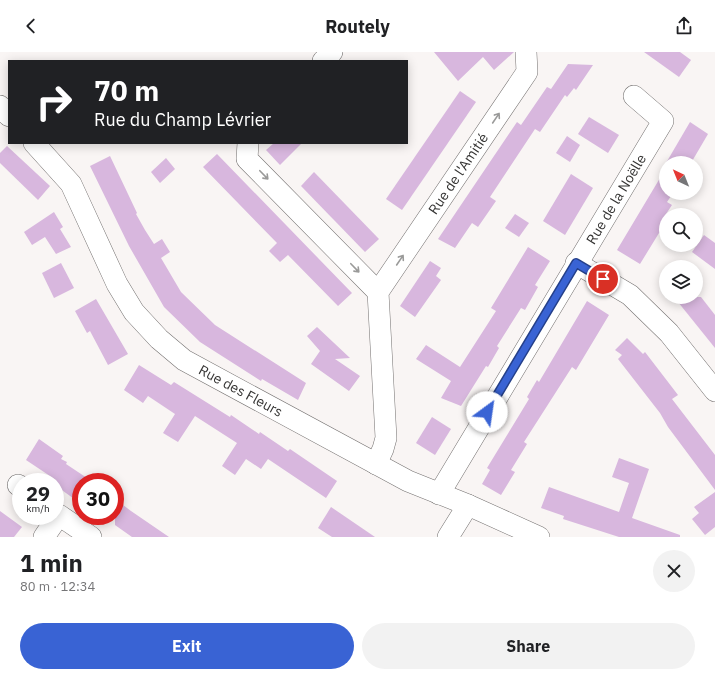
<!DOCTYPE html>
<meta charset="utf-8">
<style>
body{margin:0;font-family:"IBM Plex Sans",sans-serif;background:#f2f2f2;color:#202124;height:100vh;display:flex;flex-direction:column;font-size:15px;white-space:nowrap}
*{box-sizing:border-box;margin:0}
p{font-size:13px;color:#757577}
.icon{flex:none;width:22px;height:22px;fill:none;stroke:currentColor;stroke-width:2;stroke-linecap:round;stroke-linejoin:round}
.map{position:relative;height:485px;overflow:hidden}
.drawer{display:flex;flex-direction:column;background:#fff;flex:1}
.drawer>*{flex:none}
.hud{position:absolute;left:8px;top:8px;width:400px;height:84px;border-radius:0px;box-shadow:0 2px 10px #0003;background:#202124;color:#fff;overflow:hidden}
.needle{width:26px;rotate:317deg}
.buttons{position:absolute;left:659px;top:104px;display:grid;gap:8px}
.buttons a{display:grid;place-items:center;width:44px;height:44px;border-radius:50%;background:#fff;box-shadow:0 2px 10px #0003;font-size:20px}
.speed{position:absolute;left:12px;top:421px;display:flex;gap:8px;font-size:20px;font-weight:700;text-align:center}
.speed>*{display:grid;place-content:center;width:52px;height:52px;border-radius:50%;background:#fff;box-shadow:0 2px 10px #0003;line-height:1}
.speed small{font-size:10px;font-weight:400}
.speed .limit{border:6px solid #d22;background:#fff;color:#111}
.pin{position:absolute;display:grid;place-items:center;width:34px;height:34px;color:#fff;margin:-17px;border:2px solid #fff;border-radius:50%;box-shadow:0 1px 4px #0007}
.me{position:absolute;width:44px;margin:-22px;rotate:31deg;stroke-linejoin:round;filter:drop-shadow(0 0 3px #0008)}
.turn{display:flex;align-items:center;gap:14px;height:84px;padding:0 20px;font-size:18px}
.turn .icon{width:52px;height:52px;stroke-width:2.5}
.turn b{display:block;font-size:28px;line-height:34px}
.round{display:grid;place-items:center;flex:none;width:42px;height:42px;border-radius:21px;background:#f2f2f2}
.summary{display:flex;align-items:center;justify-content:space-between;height:68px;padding:0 20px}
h1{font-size:24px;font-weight:700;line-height:30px}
.primary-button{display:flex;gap:8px;margin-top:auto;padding:8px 20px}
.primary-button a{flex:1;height:46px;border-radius:24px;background:#3963d4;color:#fff;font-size:16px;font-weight:700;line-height:46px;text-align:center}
.primary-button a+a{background:#f2f2f2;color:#202124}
header{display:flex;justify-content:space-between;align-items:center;height:52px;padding:0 20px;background:#fff;font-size:18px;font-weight:700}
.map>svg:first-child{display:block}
</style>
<header><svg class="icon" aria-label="back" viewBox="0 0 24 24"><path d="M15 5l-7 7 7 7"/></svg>Routely<svg class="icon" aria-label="share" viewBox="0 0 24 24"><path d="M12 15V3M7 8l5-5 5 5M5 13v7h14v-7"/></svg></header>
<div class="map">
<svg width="715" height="485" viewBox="0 0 715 485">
<rect width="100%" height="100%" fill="#f9f5f4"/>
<g fill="#d8b7de">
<path d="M 434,0 L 514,0 L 494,18 L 483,5 L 458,29 Z"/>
<path d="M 644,0 L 680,0 L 691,8 L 679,25 Z"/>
<path d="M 568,12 L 593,13 L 576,38 L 574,36 L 567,45 L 565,43 L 540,80 L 535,77 L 490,145 L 496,149 L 478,175 L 472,171 L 455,196 L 438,187 L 517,70 L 521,73 L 547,35 L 551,37 Z"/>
<path d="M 460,39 L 476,50 L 402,158 L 386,147 Z"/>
<path d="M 589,65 L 619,83 L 608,101 L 578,82 Z"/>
<path d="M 690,70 L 708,82 L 691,111 L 666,111 Z"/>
<path d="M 567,84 L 580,93 L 570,110 L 556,101 Z"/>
<path d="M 274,91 L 302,91 L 280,113 L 266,98 Z"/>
<path d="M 7,94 L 50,134 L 38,148 L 0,111 L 0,101 Z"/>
<path d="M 217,102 L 352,241 L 338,254 L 288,203 L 280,210 L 269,199 L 277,191 L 203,115 Z"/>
<path d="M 110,104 L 137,161 L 136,162 L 145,178 L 154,192 L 162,187 L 170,200 L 161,206 L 181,240 L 215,273 L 306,331 L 298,348 L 262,327 L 261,329 L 200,290 L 164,255 L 129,194 L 90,114 Z"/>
<path d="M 166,106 L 175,117 L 160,131 L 151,120 Z"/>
<path d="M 666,116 L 666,141 L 673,141 L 667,150 L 672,153 L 666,162 L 666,185 L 659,181 L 640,212 L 617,198 Z"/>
<path d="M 314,120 L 379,187 L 365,200 L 301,134 Z"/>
<path d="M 571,122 L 593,136 L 565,183 L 543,169 Z"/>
<path d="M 54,160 L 63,175 L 60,177 L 71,195 L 56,202 L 45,185 L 32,193 L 24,180 Z"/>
<path d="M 515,162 L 529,171 L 519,185 L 505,176 Z"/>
<path d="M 704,183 L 715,191 L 715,217 L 692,200 Z"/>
<path d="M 528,195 L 550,209 L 535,233 L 538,235 L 525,258 L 521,256 L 497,294 L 499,296 L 488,315 L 486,314 L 461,354 L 441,346 L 451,329 L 416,307 L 426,293 L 460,315 L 496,259 L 491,256 Z"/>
<path d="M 430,209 L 441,216 L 436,224 L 441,228 L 415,265 L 400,254 Z"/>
<path d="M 61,211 L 74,236 L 54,246 L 42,221 Z"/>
<path d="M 674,245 L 701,245 L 715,263 L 715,296 Z"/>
<path d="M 96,247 L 128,302 L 108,313 L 90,279 L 87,281 L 75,259 Z"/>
<path d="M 587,249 L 609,263 L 576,318 L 572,315 L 524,390 L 527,392 L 511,418 L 515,420 L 501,443 L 482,432 L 490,418 L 487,416 L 529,347 L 527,345 L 537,328 L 539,330 Z"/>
<path d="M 317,275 L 350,306 L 335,307 L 360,324 L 349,339 L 311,312 L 320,299 L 307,284 Z"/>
<path d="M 627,286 L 643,302 L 645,300 L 678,343 L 672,347 L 715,403 L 715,438 L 668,375 L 660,361 L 618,307 L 622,303 L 615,298 Z"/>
<path d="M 139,313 L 171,333 L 174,330 L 230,365 L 231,363 L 259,382 L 260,380 L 288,399 L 290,397 L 337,429 L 326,446 L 268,407 L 261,417 L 246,407 L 235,423 L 222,414 L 237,391 L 195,364 L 178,390 L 163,381 L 175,362 L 148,344 L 143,351 L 124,338 Z"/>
<path d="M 432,365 L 451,377 L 435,403 L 416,391 Z"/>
<path d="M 39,387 L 63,404 L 61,407 L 67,410 L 66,412 L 93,430 L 81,430 L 81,452 L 55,433 L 56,428 L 26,408 Z"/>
<path d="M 619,406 L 649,417 L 632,466 L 680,483 L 680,485 L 619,485 L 563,467 L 564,464 L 541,456 L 549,435 L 619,460 L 629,431 L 612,425 Z"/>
<path d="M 715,440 L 715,475 L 705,483 L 692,467 L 699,461 L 694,455 Z"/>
<path d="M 115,447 L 131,459 L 169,485 L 132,485 L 115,473 Z"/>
<path d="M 331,455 L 375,485 L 332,485 L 318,476 Z"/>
<path d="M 0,459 L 22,475 L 14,485 L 0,485 Z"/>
</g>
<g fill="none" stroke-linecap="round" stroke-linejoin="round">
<g stroke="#747170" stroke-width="22">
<g id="minor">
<path d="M 323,9 L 332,0"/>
<path d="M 0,54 L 9,64"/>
<path id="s1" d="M 34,91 L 71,132 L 117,232 L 134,260 L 159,287 L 184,308 L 408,429 L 468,453 L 539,485"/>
<path d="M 248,91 L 247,107 L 378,240"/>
<path d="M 576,211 L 630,243 L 669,281 L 715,339"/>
<path id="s2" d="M 376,412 L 383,397 L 386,386 L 378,240 L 527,20 L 526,0"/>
<path d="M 18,433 L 21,435"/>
<path id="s3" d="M 439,442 L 663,69 L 634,44"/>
<path d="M 44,485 L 59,463 L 91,485"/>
<path d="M 448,485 L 468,453"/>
</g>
</g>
<use href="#minor" stroke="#fff" stroke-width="21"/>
</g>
<defs><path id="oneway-shaft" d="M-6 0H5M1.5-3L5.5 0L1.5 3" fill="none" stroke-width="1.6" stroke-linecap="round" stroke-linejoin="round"/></defs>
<g stroke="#9a9a99">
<use href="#oneway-shaft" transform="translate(496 66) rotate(-56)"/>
<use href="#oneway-shaft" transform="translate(264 123) rotate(46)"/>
<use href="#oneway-shaft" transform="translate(400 208) rotate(-56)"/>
<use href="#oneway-shaft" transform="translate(355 216) rotate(46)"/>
</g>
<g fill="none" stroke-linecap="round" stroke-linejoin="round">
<g stroke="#25408a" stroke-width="10">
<path id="route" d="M 487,360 L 576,211 L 603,227"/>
</g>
<use href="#route" stroke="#3963d4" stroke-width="7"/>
</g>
<g text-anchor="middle" stroke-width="3.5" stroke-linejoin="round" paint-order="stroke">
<g font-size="14" fill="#353433" stroke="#fff">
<text dy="5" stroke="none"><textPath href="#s2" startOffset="317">Rue de l'Amitié</textPath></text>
<text dy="5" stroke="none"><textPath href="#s3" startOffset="344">Rue de la Noëlle</textPath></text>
<text dy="5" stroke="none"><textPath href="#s1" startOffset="332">Rue des Fleurs</textPath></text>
</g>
</g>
</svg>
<div class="buttons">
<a><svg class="needle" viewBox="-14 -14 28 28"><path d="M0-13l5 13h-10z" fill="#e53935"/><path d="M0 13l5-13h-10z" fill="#757577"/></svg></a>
<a><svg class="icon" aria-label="search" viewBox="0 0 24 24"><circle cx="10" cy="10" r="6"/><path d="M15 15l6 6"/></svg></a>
<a><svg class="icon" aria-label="layers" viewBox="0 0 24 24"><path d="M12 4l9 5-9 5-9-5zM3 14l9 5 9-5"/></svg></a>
</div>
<div class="speed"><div>29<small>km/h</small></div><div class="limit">30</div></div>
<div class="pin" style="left:603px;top:227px;background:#d93025"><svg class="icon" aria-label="arrive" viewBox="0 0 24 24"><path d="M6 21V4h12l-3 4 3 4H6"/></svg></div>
<svg class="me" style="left:487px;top:360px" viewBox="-20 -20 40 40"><circle r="19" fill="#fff"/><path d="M0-13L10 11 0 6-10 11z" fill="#3963d4"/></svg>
<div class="hud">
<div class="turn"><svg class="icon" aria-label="right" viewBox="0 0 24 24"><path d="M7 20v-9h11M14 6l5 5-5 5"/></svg><div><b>70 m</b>Rue du Champ Lévrier</div></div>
</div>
</div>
<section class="drawer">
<div class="summary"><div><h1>1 min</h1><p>80 m · 12:34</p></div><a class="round"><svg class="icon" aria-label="close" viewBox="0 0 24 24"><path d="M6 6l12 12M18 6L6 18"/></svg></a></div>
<div class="primary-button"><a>Exit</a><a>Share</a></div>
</section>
